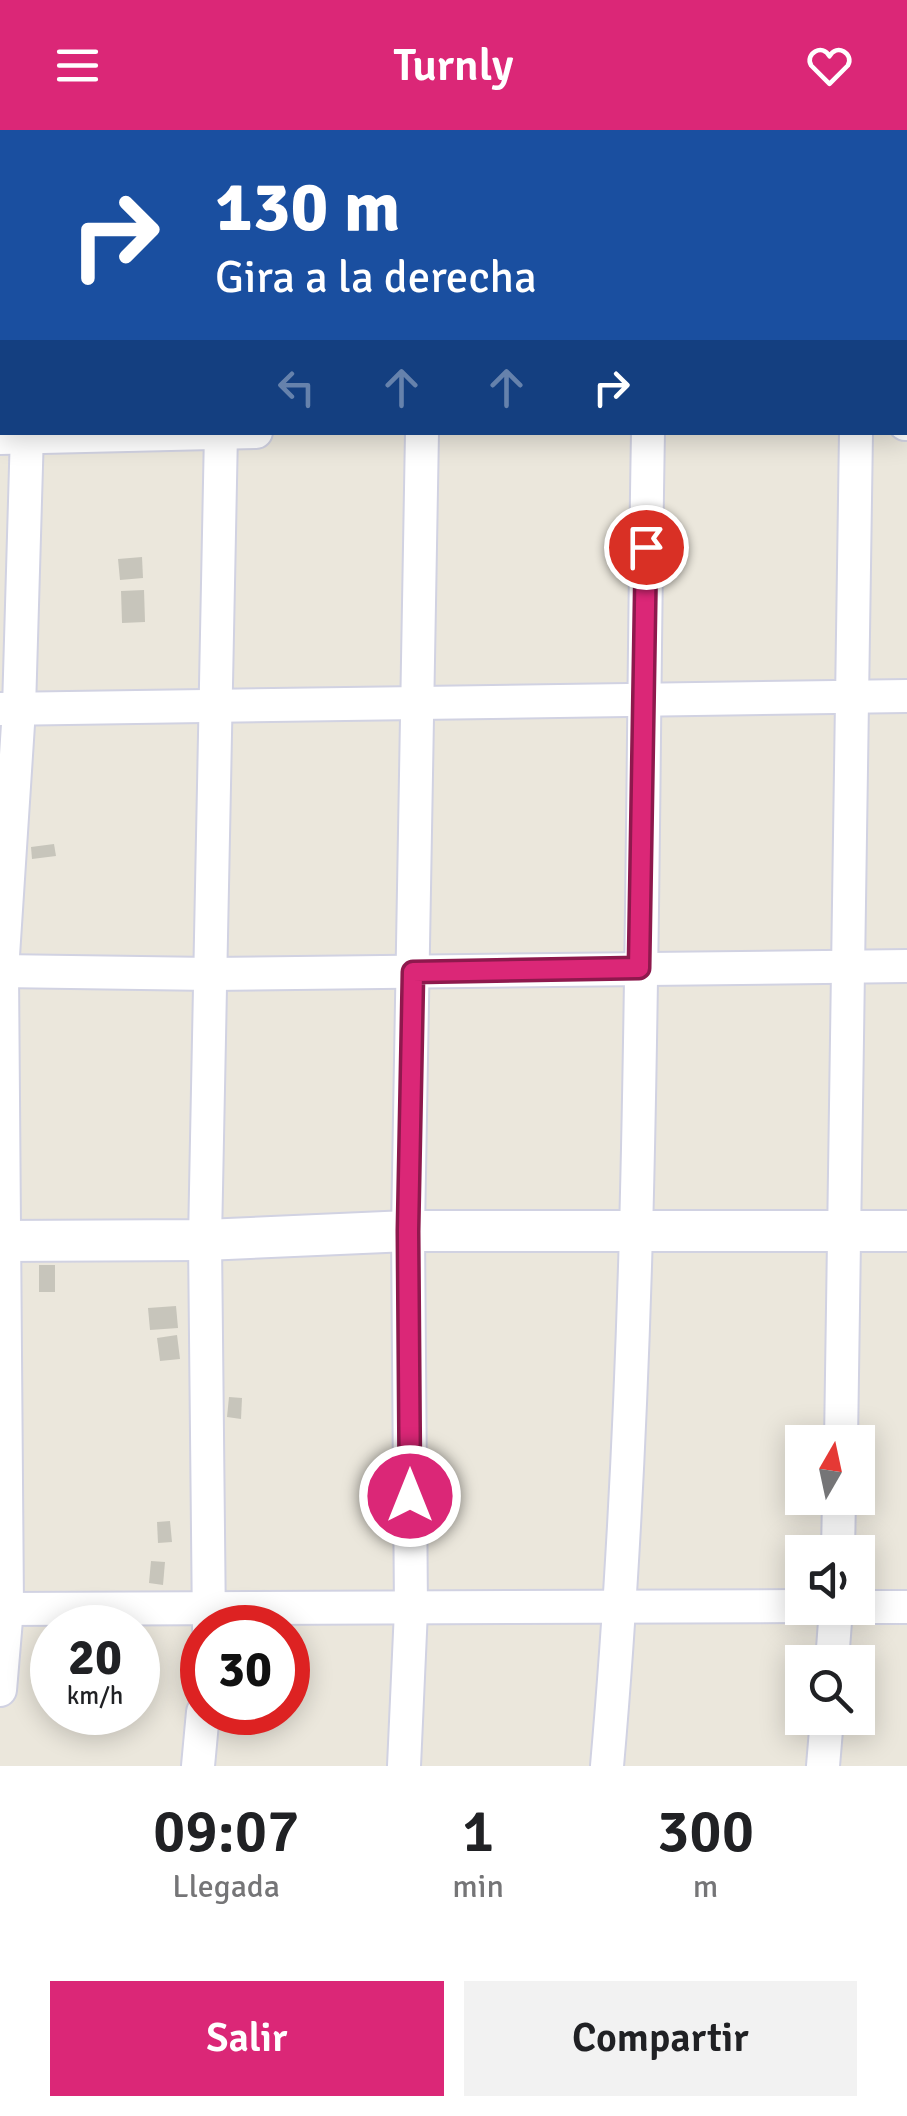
<!DOCTYPE html>
<html lang="es">
<style>
body{margin:0;font-family:Signika,sans-serif;background:#f2f2f2;color:#202124;height:100vh;display:flex;flex-direction:column;font-size:38px;white-space:nowrap}
*{box-sizing:border-box;margin:0}
p{font-size:32px;color:#757577}
.icon{flex:none;width:55px;height:55px;fill:none;stroke:currentColor;stroke-width:2;stroke-linecap:round;stroke-linejoin:round}
.map{position:relative;height:1636px;overflow:hidden}
.sheet{display:flex;flex-direction:column;background:#fff;flex:1}
.sheet>*{flex:none}
.banner{position:absolute;left:0px;top:0px;width:908px;height:305px;box-shadow:0 5px 25px #0003;background:#1a4fa0;color:#fff;overflow:hidden}
.needle{width:65px;rotate:9deg}
.buttons{position:absolute;left:785px;top:1295px;display:grid;gap:20px}
.buttons a{display:grid;place-items:center;width:90px;height:90px;border-radius:0px;background:#fff;box-shadow:0 5px 25px #0003;font-size:50px}
.speed{position:absolute;left:30px;top:1475px;display:flex;gap:20px;font-size:50px;font-weight:700;text-align:center}
.speed>*{display:grid;place-content:center;width:130px;height:130px;border-radius:50%;background:#fff;box-shadow:0 5px 25px #0003;line-height:1}
.speed small{font-size:25px;font-weight:400}
.speed .limit{border:15px solid #d22;background:#fff;color:#111}
.pin{position:absolute;display:grid;place-items:center;width:85px;height:85px;color:#fff;margin:-42px;border:5px solid #fff;border-radius:50%;box-shadow:0 2px 10px #0007}
.me{position:absolute;width:110px;margin:-55px;rotate:0deg;stroke-linejoin:round;filter:drop-shadow(0 0 8px #0008)}
.turn{display:flex;align-items:center;gap:35px;height:210px;padding:0 50px;font-size:45px}
.turn .icon{width:130px;height:130px;stroke-width:2.5}
.turn b{display:block;font-size:70px;line-height:85px}
.lanes{display:flex;align-items:center;height:95px;padding:0 50px;background:#0003;justify-content:center;gap:50px;direction:ltr}
.lanes .off{opacity:.35}
.eta{display:flex;justify-content:space-evenly;align-items:center;height:170px;text-align:center}
.eta b{font-size:60px;font-weight:600;line-height:70px}
.cta{display:flex;gap:20px;margin-top:auto;padding:20px 50px}
.cta a{flex:1;height:115px;border-radius:0px;background:#db2777;color:#fff;font-size:40px;font-weight:600;line-height:115px;text-align:center}
.cta a+a{background:#f2f2f2;color:#202124}
header{display:flex;justify-content:space-between;align-items:center;height:130px;padding:0 50px;background:#db2777;color:#fff;font-size:45px;font-weight:600}
.map>svg:first-child{display:block}
</style>
<header><svg class="icon" aria-label="menu" viewBox="0 0 24 24"><path d="M4 6h16M4 12h16M4 18h16"/></svg>Turnly<svg class="icon" aria-label="heart" viewBox="0 0 24 24"><path d="M12 20l-8-8c-3-5 5-10 8-4 3-6 11-1 8 4z"/></svg></header>
<div class="map">
<svg width="907" height="1636" viewBox="0 0 907 1636">
<rect width="100%" height="100%" fill="#ebe7dc"/>
<g fill="#c7c5bb">
<path d="M 142,427 L 143,448 L 120,450 L 118,429 Z"/>
<path d="M 144,460 L 145,492 L 122,493 L 121,461 Z"/>
<path d="M 54,714 L 56,726 L 32,729 L 31,717 Z"/>
<rect x="39" y="1135" width="16" height="27"/>
<path d="M 176,1176 L 178,1198 L 150,1200 L 148,1178 Z"/>
<path d="M 177,1205 L 180,1229 L 160,1231 L 157,1208 Z"/>
<path d="M 229,1267 L 242,1268 L 241,1289 L 227,1287 Z"/>
<path d="M 170,1391 L 172,1412 L 158,1413 L 157,1392 Z"/>
<path d="M 151,1431 L 165,1432 L 163,1455 L 149,1453 Z"/>
</g>
<g fill="none" stroke-linecap="round" stroke-linejoin="round">
<g stroke="#d1d2e2" stroke-width="36">
<g id="minor">
<path d="M 30,2 L 30,0"/>
<path d="M 229,2 L 229,0"/>
<path d="M 431,2 L 431,0"/>
<path d="M 647,2 L 647,0"/>
<path d="M 862,2 L 862,0"/>
<path d="M 905,9 L 907,9"/>
<path d="M 0,29 L 2,29"/>
<path d="M 905,294 L 907,294"/>
<path d="M 0,308 L 256,302"/>
<path d="M 0,579 L 907,566"/>
<path d="M 0,841 L 211,844 L 907,836"/>
<path d="M 841,1312 L 856,302"/>
<path d="M 838,1422 L 839,1368"/>
<path d="M 858,1477 L 907,1477"/>
<path d="M 0,1479 L 802,1476"/>
<path d="M 209,1498 L 205,1110 L 221,302"/>
<path d="M 832,1532 L 836,1478"/>
<path d="M 0,1560 L 7,1478 L 2,841 L 19,579 L 27,302"/>
<path d="M 198,1636 L 203,1582"/>
<path d="M 404,1636 L 411,1480 L 408,1101 L 422,302"/>
<path d="M 607,1636 C 646,1193 640,747 648,302"/>
<path d="M 823,1636 L 827,1588"/>
</g>
</g>
<g stroke="#d1d2e2" stroke-width="44">
<path id="tertiary" d="M 0,1111 L 205,1110 L 408,1101 L 907,1101"/>
</g>
<use href="#minor" stroke="#fff" stroke-width="32"/>
<use href="#tertiary" stroke="#fff" stroke-width="40"/>
</g>
<g fill="none" stroke-linecap="round" stroke-linejoin="round">
<g stroke="#8e194d" stroke-width="25">
<path id="route" d="M 410,1366 L 408,1101 L 413,842 L 639,838 L 646,417"/>
</g>
<use href="#route" stroke="#db2777" stroke-width="18"/>
</g>
</svg>
<div class="buttons">
<a><svg class="needle" viewBox="-14 -14 28 28"><path d="M0-13l5 13h-10z" fill="#e53935"/><path d="M0 13l5-13h-10z" fill="#757577"/></svg></a>
<a><svg class="icon" aria-label="sound" viewBox="0 0 24 24"><path d="M4 9h4l5-4v14l-5-4H4zM17 9q2 3 0 6"/></svg></a>
<a><svg class="icon" aria-label="search" viewBox="0 0 24 24"><circle cx="10" cy="10" r="6"/><path d="M15 15l6 6"/></svg></a>
</div>
<div class="speed"><div>20<small>km/h</small></div><div class="limit">30</div></div>
<div class="pin" style="left:646px;top:417px;background:#d93025"><svg class="icon" aria-label="arrive" viewBox="0 0 24 24"><path d="M6 21V4h12l-3 4 3 4H6"/></svg></div>
<svg class="me" style="left:410px;top:1366px" viewBox="-20 -20 40 40"><circle r="17" fill="#db2777" stroke="#fff" stroke-width="3"/><path d="M0-11L8 9 0 5-8 9z" fill="#fff"/></svg>
<div class="banner">
<div class="turn"><svg class="icon" aria-label="right" viewBox="0 0 24 24"><path d="M7 20v-9h11M14 6l5 5-5 5"/></svg><div><b>130 m</b>Gira a la derecha</div></div>
<div class="lanes"><svg class="icon off" aria-label="left" viewBox="0 0 24 24"><path d="M17 20v-9H6M10 6l-5 5 5 5"/></svg><svg class="icon off" aria-label="ahead" viewBox="0 0 24 24"><path d="M12 20V5M6 11l6-6 6 6"/></svg><svg class="icon off" aria-label="ahead" viewBox="0 0 24 24"><path d="M12 20V5M6 11l6-6 6 6"/></svg><svg class="icon" aria-label="right" viewBox="0 0 24 24"><path d="M7 20v-9h11M14 6l5 5-5 5"/></svg></div>
</div>
</div>
<section class="sheet">
<div class="eta">
<div><b>09:07</b><p>Llegada</p></div>
<div><b>1</b><p>min</p></div>
<div><b>300</b><p>m</p></div>
</div>
<div class="cta"><a>Salir</a><a>Compartir</a></div>
</section>
